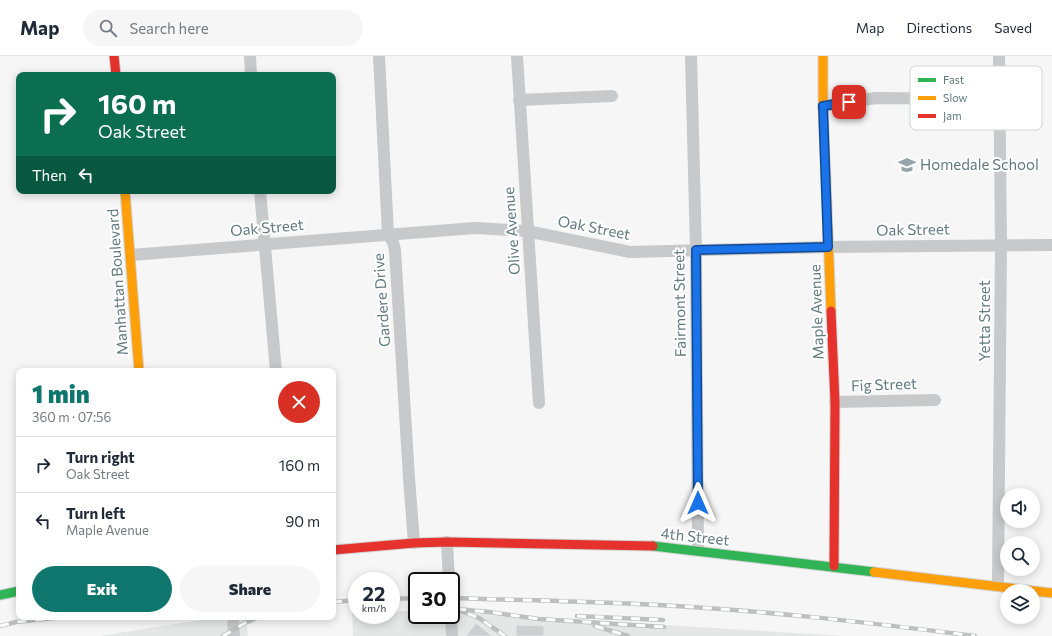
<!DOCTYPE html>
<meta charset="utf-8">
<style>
body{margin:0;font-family:Commissioner,sans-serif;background:#f6f6f7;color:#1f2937;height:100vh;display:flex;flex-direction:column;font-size:15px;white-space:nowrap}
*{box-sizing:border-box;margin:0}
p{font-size:13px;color:#747a83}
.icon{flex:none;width:22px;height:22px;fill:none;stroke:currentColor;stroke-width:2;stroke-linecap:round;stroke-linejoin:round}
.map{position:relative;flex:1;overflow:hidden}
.side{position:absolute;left:16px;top:312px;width:320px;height:252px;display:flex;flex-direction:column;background:#fff;border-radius:8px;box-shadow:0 2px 10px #0003}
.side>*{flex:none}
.guide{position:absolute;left:16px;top:16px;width:320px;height:122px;border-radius:8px;box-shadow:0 2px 10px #0003;background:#0b6e4f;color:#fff;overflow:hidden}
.buttons{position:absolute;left:1000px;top:432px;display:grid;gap:8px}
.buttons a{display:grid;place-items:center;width:40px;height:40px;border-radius:50%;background:#fff;box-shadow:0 2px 10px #0003;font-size:20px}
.speed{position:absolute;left:348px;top:516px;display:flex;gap:8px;font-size:20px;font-weight:700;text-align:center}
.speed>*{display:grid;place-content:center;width:52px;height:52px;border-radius:50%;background:#fff;box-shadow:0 2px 10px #0003;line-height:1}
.speed small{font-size:10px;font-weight:400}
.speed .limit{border:2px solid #111;border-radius:6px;background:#fff;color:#111}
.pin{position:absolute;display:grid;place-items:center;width:34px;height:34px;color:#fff;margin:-17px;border-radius:8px;box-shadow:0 2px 6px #0006}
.me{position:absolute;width:44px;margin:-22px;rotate:0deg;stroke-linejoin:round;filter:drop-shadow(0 0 3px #0008)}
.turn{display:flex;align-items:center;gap:14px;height:84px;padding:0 16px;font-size:18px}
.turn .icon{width:52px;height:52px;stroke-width:2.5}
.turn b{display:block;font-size:28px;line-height:34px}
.then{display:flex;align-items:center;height:38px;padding:0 16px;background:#0003;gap:8px;font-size:15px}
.round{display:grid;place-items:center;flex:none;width:42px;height:42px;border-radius:21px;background:#f6f6f7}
.overview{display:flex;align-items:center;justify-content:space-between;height:68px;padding:0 16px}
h1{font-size:24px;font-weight:800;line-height:30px;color:#0f766e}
.action{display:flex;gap:8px;margin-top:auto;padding:8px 16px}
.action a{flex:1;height:46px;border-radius:24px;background:#0f766e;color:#fff;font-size:16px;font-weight:800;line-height:46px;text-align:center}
.action a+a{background:#f6f6f7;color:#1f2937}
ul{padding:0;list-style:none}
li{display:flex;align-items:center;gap:12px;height:56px;padding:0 16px;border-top:1px solid #e0e1e3}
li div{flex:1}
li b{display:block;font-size:15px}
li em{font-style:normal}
header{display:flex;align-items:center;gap:24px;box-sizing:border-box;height:56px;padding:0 20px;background:#fff;border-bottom:1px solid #e0e1e3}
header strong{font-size:19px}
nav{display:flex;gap:22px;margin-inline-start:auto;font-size:14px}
.search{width:280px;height:36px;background:#f6f6f7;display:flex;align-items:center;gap:10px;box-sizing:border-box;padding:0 14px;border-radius:22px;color:#747a83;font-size:15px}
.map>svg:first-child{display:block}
</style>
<header>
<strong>Map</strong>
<div class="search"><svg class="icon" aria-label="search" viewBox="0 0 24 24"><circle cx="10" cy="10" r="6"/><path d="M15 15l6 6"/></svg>Search here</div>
<nav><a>Map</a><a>Directions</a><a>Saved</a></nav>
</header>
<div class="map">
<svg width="1052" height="580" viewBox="0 0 1052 580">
<rect width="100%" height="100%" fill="#f6f6f6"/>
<g fill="#e5e7e6">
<path d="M 352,555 L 357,555 L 357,559 L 391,559 L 391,555 L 417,555 L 417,559 L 451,559 L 451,556 L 844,580 L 353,580 Z"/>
<path d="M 221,561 L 246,561 L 248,580 L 99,580 Z"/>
</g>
<g fill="#cccecf" stroke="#e6e6e6">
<path d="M 476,567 L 492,580 L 466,580 Z"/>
<path d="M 516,569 L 544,570 L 544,580 L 516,580 Z"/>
</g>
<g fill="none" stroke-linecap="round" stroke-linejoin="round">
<g stroke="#d1d2d3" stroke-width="11">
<g id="fast">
<path d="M 653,490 L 874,516"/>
<path d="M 0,539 L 19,535"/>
</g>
</g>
<g stroke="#d1d2d3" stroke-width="11">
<g id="slow">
<path d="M 823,0 L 823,50 L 831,255"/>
<path d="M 125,135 L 139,315"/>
<path d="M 874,516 L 1052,537"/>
</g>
</g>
<g stroke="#d1d2d3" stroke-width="11">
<g id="jam">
<path d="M 114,0 L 116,19"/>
<path d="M 831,255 L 835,346 L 834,510"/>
<path d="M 333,494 L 414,487 L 447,486 L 653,490"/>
</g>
</g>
<g stroke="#c7c9ca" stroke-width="12">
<path d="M 250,0 L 251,19"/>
<path d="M 379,0 L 388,178 L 393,186 L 395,194 L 409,422 L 414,487"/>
<path d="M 517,0 L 539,347"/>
<path d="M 691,0 L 696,194 L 698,494"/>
<path d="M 519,44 L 612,40"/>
<path d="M 823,50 L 876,42 L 1000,43"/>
<path d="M 260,135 L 276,315"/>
<path d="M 131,199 L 475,172 L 527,175 L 630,196 L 828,191 L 1052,189"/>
<path d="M 835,346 L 935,344"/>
<path d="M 447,486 L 449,525"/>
<path d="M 998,529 L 1001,189 L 999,0"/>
<path d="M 451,559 L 452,580"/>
<path d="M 233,561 L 234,580"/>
</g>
<use href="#fast" stroke="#30b455" stroke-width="9"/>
<use href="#slow" stroke="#ff9f0a" stroke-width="9"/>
<use href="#jam" stroke="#e5322d" stroke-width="9"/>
<g stroke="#bec0c0" stroke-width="4.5">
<g id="rail">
<path d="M 451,542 C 513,544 576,545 638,548 C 751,553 864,566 975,580"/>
<path d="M 391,543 L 417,542"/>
<path d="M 333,546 L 357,544"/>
<path d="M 451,551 L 479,562 L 505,580"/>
<path d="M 457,553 L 489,556 L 539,563 L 664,571"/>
<path d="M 577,560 L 663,564"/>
<path d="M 0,570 L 16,566 L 64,561"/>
<path d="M 595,570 L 628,580"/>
<path d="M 223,580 L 245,567 L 259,561"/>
</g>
</g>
<use href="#rail" stroke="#fff" stroke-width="3" stroke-dasharray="9" stroke-linecap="butt"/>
</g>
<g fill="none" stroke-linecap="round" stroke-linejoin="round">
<g stroke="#114b97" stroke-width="10">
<path id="route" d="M 698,447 L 696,194 L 828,191 L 823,50 L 849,46"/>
</g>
<use href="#route" stroke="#1a73e8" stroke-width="7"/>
</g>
<defs>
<g id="school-bare" transform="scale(1.38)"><path d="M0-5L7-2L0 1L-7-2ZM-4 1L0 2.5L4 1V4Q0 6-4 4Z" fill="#96a5a9" stroke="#fff" stroke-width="2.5" paint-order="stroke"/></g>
</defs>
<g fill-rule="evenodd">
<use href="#school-bare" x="907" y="109"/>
</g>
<g text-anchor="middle" stroke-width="4" stroke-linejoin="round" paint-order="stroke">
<g font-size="15" fill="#637a7f" stroke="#fff" text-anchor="start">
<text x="920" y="114">Homedale School</text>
</g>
<g font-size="15" fill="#637a7f" stroke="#fff">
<text transform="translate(267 172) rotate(-5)" y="5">Oak Street</text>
<text transform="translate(594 172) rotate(11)" y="5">Oak Street</text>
<text transform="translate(913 174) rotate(-1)" y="5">Oak Street</text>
<text transform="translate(512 175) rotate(-94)" y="5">Olive Avenue</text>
<text transform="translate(118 226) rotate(-94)" y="5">Manhattan Boulevard</text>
<text transform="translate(382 244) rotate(-94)" y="5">Gardere Drive</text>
<text transform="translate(680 247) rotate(-91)" y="5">Fairmont Street</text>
<text transform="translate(817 256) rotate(-92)" y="5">Maple Avenue</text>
<text transform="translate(985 265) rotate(-90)" y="5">Yetta Street</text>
<text transform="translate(884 329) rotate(-2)" y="5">Fig Street</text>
<text transform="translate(695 481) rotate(6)" y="5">4th Street</text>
</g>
</g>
<rect x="910" y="10" width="132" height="64" rx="6" fill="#fff" stroke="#d0d7d9" stroke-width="1"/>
<rect x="918" y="22" width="18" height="4" fill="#30b455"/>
<rect x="918" y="40" width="18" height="4" fill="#ff9f0a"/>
<rect x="918" y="58" width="18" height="4" fill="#e5322d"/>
<g font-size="11" fill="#637a7f">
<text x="943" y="28">Fast</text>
<text x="943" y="46">Slow</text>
<text x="943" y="64">Jam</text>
</g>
</svg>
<div class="buttons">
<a><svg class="icon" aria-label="sound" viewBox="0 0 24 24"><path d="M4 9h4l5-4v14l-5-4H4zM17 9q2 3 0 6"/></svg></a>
<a><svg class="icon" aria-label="search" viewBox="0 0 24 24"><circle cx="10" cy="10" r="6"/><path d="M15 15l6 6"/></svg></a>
<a><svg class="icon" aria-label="layers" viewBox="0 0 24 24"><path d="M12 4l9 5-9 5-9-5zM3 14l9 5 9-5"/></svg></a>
</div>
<div class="speed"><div>22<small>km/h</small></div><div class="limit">30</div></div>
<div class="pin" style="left:849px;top:46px;background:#d93025"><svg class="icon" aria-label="arrive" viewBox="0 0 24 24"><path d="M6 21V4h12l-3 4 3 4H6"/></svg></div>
<svg class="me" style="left:698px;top:447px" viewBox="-20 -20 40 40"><path d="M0-17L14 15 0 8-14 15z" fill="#1a73e8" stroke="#fff" stroke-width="4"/></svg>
<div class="guide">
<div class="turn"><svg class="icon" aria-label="right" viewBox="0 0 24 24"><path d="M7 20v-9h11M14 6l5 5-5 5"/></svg><div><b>160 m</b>Oak Street</div></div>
<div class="then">Then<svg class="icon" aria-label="left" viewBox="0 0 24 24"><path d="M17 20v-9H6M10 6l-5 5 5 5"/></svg></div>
</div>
<section class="side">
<div class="overview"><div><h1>1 min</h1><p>360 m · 07:56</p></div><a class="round" style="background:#d93025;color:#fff"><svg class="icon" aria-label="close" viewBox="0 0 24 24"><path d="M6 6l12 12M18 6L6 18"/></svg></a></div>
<ul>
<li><svg class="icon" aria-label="right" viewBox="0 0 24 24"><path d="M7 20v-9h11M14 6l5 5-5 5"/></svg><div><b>Turn right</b><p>Oak Street</p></div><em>160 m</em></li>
<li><svg class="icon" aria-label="left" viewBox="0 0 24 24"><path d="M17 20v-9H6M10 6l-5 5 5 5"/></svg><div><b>Turn left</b><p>Maple Avenue</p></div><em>90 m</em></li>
</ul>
<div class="action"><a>Exit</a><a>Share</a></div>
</section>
</div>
